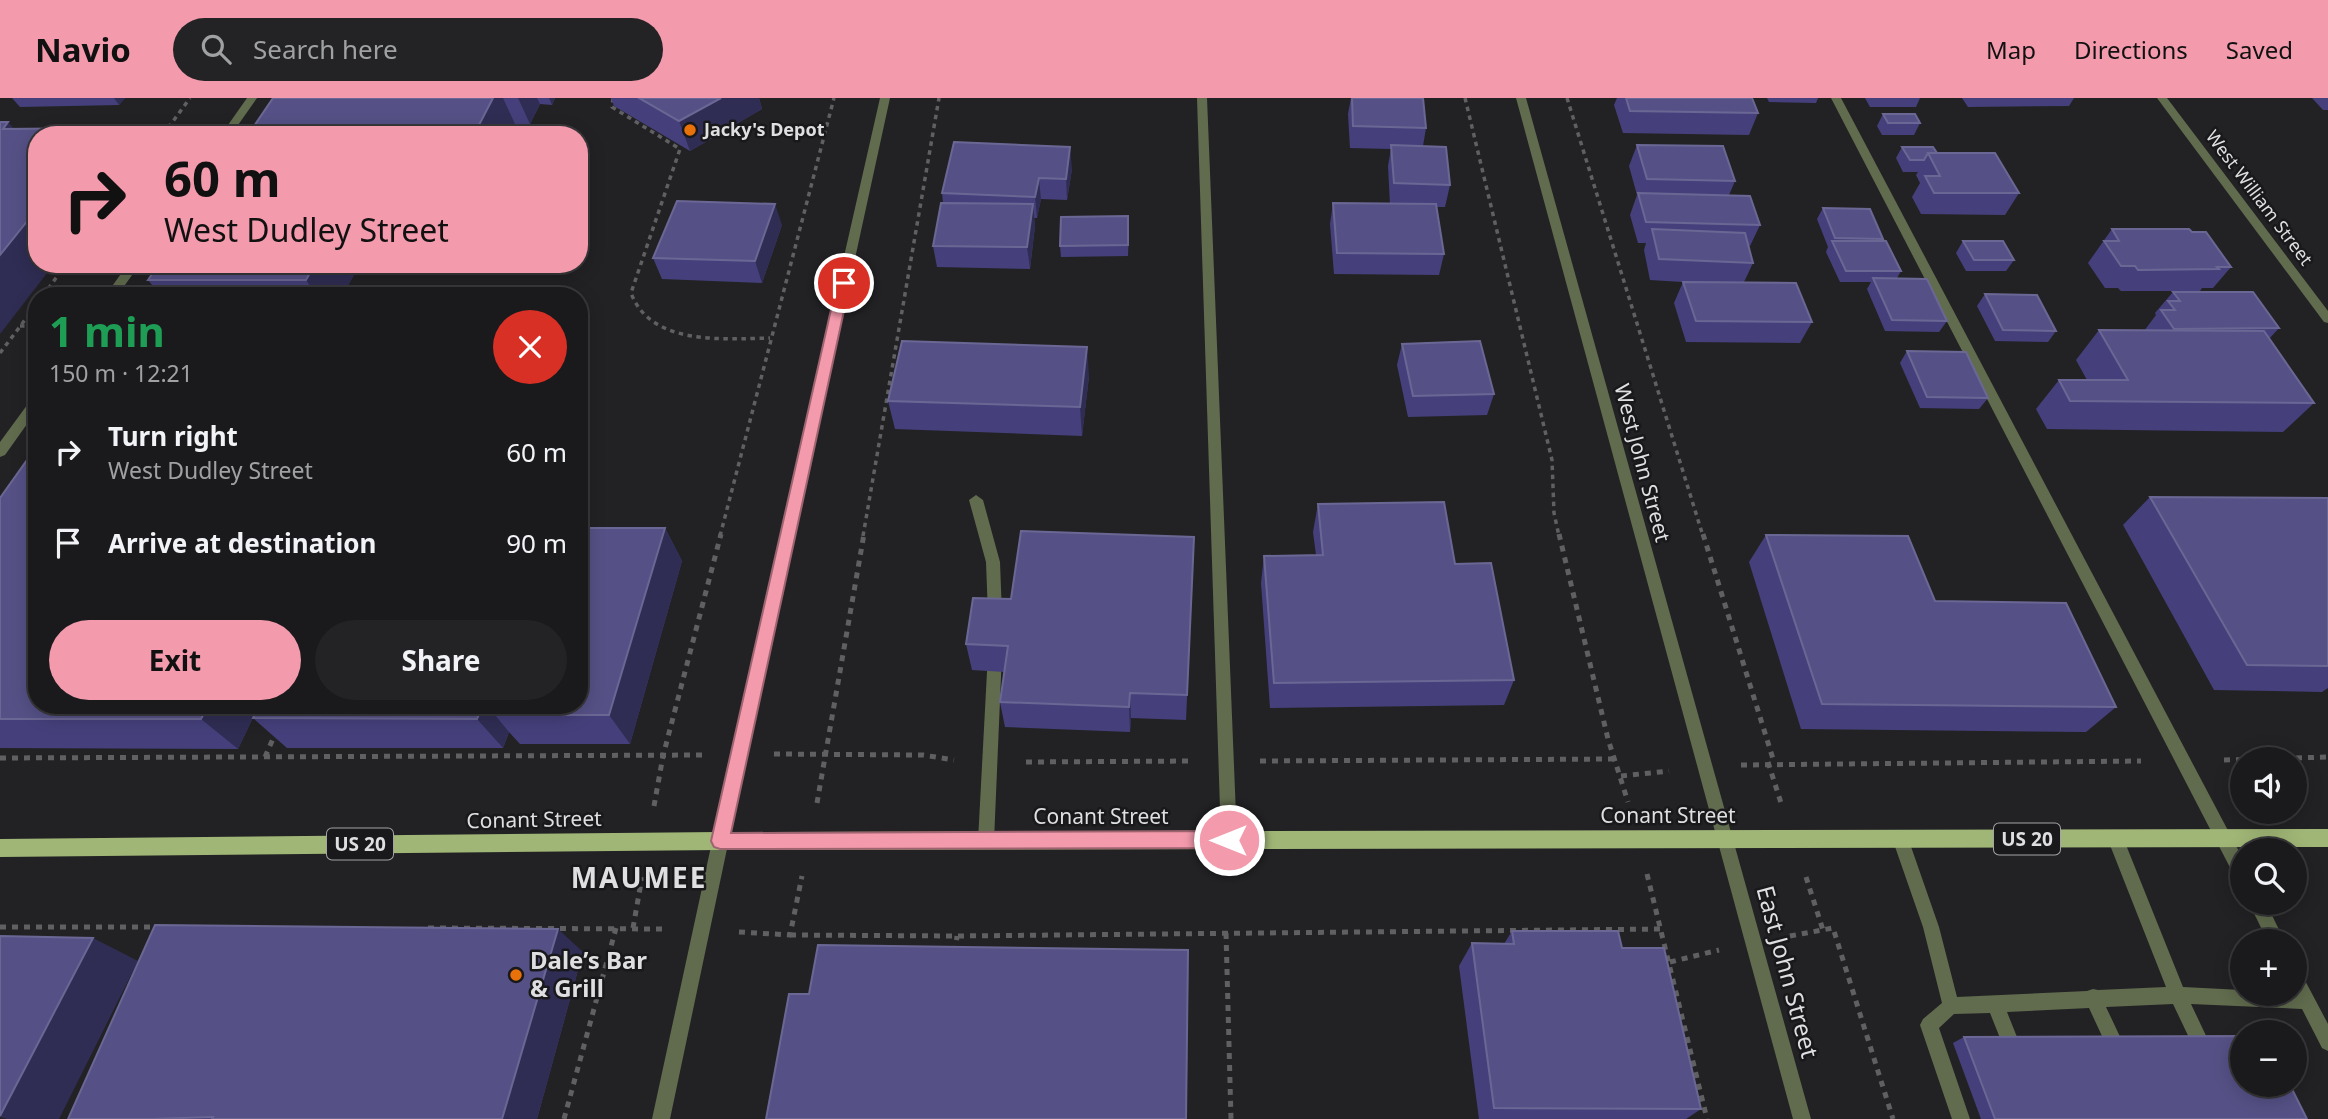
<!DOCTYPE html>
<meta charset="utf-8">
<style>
body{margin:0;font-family:"Noto Sans",sans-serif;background:#232325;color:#f1f3f6;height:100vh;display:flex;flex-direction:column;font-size:26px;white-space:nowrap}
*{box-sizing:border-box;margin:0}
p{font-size:23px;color:#9fa1a3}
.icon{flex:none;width:38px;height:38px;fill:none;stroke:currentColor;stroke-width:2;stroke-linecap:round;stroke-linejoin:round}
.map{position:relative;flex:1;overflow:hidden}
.drawer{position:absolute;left:28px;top:189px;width:560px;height:427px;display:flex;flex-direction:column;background:#1a1a1c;border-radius:28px;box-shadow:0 4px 18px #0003,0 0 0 2px #38383b}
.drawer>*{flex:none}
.hud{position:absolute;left:28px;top:28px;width:560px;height:147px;border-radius:28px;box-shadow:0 4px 18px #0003,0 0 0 2px #38383b;background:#f39aac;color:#111;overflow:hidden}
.tools{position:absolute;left:2230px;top:649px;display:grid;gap:14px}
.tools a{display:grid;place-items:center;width:77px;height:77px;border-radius:50%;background:#1a1a1c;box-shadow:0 4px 18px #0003,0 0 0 2px #38383b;font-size:35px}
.pin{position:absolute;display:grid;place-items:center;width:60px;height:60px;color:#fff;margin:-30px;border:4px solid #fff;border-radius:50%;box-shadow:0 2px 7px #0007}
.me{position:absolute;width:77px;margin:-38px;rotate:270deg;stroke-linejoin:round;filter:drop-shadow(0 0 5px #0008)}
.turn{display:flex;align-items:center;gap:24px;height:147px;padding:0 21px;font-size:32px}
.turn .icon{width:91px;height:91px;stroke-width:2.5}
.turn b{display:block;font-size:49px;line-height:60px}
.round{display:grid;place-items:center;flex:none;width:74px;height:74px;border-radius:37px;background:#232325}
.summary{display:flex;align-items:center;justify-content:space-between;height:119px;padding:0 21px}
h1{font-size:42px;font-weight:700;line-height:52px;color:#1e9e55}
.button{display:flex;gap:14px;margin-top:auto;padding:14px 21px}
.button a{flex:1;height:80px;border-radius:42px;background:#f39aac;color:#111;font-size:28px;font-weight:700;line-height:80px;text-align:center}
.button a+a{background:#232325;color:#f1f3f6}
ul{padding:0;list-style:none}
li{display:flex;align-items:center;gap:21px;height:91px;padding:0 21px}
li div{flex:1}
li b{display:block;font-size:26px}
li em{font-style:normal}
header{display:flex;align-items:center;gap:42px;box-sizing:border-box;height:98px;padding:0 35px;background:#f39aac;color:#111}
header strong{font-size:33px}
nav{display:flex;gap:38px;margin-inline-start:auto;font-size:24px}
.search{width:490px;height:63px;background:#232325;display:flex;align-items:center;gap:18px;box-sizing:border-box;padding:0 24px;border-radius:38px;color:#9fa1a3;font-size:26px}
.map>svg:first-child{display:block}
</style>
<header>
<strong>Navio</strong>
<div class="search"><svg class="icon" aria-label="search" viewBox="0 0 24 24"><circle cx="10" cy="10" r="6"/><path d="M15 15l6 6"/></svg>Search here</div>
<nav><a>Map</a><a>Directions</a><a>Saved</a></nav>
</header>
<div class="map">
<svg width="2328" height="1021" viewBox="0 0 2328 1021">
<rect width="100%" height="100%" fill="#222225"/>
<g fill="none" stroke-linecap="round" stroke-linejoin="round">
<g stroke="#606062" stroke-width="3.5" stroke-dasharray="4.5 4.5" stroke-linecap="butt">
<path d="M 613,0 L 612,9 L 680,51 L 631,195 C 651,248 723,241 770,240"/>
<path d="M 1465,0 L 1552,362 L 1554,415 L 1559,438"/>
<path d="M 1567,0 L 1703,438"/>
<path d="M 163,37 L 190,0"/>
<path d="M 43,198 L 66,166"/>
<path d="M 20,228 L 37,228"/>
<path d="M 0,255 L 37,206"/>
<path d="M 720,438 L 834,0"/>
<path d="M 863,438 L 939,0"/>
</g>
<g stroke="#606062" stroke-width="5" stroke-dasharray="6 6" stroke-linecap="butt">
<path d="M 1559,436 L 1608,641 L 1628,704"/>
<path d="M 1703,436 L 1774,664"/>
<path d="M 774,656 L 923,657 L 954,662"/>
<path d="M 265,659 L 276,634"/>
<path d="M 0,660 L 703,657"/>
<path d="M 2224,662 L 2328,659"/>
<path d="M 1260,663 L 1615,661"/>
<path d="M 1026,664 L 1192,663"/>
<path d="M 1768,664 L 1781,705"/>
<path d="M 1741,667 L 2141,663"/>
<path d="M 1621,678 L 1669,673"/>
<path d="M 817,705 L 864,436"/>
<path d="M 654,708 L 663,658 L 721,436"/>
<path d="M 1647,776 L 1707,1021"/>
<path d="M 1806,779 L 1823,832"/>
<path d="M 0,829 L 160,829"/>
<path d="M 428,830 L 664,831"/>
<path d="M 633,830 L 642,779"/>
<path d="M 739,834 L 790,837 L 802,778"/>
<path d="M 1226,835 L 1231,1021"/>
<path d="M 790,837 L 957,838 L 1662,831"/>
<path d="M 1790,838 L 1833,830 L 1893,1021"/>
<path d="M 955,854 L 957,838"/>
<path d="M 1670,864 L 1719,852"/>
<path d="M 564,1021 L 616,830"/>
</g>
<g fill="#616c4e" fill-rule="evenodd">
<path d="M 1197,0 L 1207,0 L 1237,742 L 1235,747 L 1229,749 L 1223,747 L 1221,742 Z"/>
<path d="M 1831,0 L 1841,0 L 2242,759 L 2242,783 L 2236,781 Z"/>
<path d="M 976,397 L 983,402 L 1000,464 L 1002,517 L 1000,521 L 990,521 L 988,517 L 986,464 L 969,402 Z"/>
<path d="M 995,549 L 1000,551 L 1002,555 L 994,743 L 992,748 L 986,750 L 980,748 L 978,743 L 988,555 L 990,551 Z"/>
<path d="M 1900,733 L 1906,735 L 1908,740 L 1939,829 L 1957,899 L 2087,893 L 2093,891 L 2098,892 L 2166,889 L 2108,742 L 2110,737 L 2116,735 L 2122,737 L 2124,742 L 2183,889 L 2242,892 L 2242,896 L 2294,896 L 2294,871 L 2300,873 L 2328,926 L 2328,953 L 2322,950 L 2302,911 L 2191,906 L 2209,944 L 2206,950 L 2200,953 L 2194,950 L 2173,906 L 2106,909 L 2123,945 L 2120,951 L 2114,954 L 2108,951 L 2089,910 L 2007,914 L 2019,944 L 2016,950 L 2010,953 L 2004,950 L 1990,915 L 1954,916 L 1939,930 L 1970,1021 L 1952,1021 L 1920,927 L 1923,921 L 1942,905 L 1923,829 L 1892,740 L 1894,735 Z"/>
<path d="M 2249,805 L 2266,805 L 2285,844 L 2268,844 Z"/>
</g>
<g fill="#616c4e" fill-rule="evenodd">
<path d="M 880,0 L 890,0 L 747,656 L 670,1021 L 652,1021 L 731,656 Z"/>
<path d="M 1516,0 L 1526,0 L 1811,1021 L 1793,1021 Z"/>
<path d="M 2157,0 L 2167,0 L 2328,213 L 2328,225 L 2324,224 Z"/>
</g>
<g fill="#616c4e" fill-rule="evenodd">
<path d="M 247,0 L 257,0 L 231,37 L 221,37 Z"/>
<path d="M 128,166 L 140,166 L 117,198 L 105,198 Z"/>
<path d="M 37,298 L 37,312 L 5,357 L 0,359 L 0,344 L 33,299 Z"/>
</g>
<path fill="#a0b676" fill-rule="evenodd" d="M 2328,731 L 2328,749 L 720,752 L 0,759 L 0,741 L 720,734 Z"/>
</g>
<g fill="#45407b">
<path d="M 12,0 L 125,0 L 119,7 L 20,9 Z"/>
<path d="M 273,0 L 555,0 L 552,7 L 540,6 L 530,26 L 515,26 L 510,37 L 248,37 Z"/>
<path d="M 611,0 L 759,0 L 762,11 L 690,53 L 614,8 Z"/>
<path d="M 1351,0 L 1423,0 L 1426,30 L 1423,48 L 1450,87 L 1445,109 L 1436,109 L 1444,156 L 1439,177 L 1334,176 L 1330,126 L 1333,105 L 1390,106 L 1388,68 L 1391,51 L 1350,50 L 1348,16 Z"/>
<path d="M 1617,0 L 1752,0 L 1758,15 L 1749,37 L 1623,35 L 1614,7 Z"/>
<path d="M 1767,0 L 1818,0 L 1816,5 L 1769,4 Z"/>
<path d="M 1865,0 L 1920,0 L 1916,9 L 1870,9 Z"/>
<path d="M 1962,0 L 2074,0 L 2069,8 L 1968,9 Z"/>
<path d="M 2312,0 L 2328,0 L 2328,12 L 2323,12 Z"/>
<path d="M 1883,16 L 1920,25 L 1914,37 L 1882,37 L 1877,28 Z"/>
<path d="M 1637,47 L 1735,83 L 1729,97 L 1760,127 L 1750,148 L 1748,148 L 1753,165 L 1744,184 L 1812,224 L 1800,245 L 1686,244 L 1674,205 L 1683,184 L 1650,182 L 1644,152 L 1646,145 L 1638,145 L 1630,117 L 1637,97 L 1629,68 Z"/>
<path d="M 1902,49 L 1937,55 L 2019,95 L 2005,117 L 1921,116 L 1912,99 L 1920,85 L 1916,77 L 1918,74 L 1903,74 L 1896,60 Z"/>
<path d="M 1072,71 L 1067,102 L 1041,101 L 1037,120 L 1034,120 L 1035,128 L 1030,171 L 937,169 L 933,148 L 943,105 L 942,95 Z"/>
<path d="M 1823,110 L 1883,141 L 1883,143 L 1901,173 L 1897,180 L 1947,223 L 1939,234 L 1885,233 L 1867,191 L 1871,184 L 1840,184 L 1826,154 L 1828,149 L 1817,121 Z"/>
<path d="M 782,127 L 762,185 L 662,181 L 653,160 Z"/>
<path d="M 1129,130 L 1128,158 L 1061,159 L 1060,148 Z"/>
<path d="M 2112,131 L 2192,134 L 2231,169 L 2213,190 L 2202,190 L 2200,193 L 2121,193 L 2118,190 L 2105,190 L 2088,165 Z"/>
<path d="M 1963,143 L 2014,162 L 2006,173 L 1966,173 L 1956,155 Z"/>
<path d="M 360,166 L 342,198 L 161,198 L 148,182 Z"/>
<path d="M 2173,194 L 2279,230 L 2269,241 L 2314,305 L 2283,334 L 2047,331 L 2036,311 L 2059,282 L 2087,282 L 2076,262 L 2099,232 L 2144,233 L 2156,217 L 2155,215 Z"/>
<path d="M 1985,196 L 2056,233 L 2048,244 L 1995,243 L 1977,208 Z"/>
<path d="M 1402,246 L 1494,296 L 1487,317 L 1408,319 L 1397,267 Z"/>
<path d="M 1907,253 L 1988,300 L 1979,311 L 1920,310 L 1900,265 Z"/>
<path d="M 1089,278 L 1082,338 L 895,331 L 888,303 Z"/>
<path d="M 2150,399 L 2328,400 L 2328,590 L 2322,594 L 2214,592 L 2123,427 Z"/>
<path d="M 0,400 L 259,607 L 238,651 L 0,650 Z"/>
<path d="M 1318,406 L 1455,466 L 1514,582 L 1504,607 L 1270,610 L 1261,485 L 1264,458 L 1316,457 L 1313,434 Z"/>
<path d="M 665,430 L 682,463 L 630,646 L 520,646 L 509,634 L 503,650 L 287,650 L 253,620 Z"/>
<path d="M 1766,437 L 1935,503 L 2116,609 L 2086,634 L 1801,631 L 1749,464 Z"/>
<path d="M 1194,439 L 1186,622 L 1131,620 L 1130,634 L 1005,629 L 1000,604 L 1004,574 L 972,572 L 966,546 L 1011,501 Z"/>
<path d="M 1512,833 L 1622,850 L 1701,1011 L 1686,1021 L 1479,1021 L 1459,868 L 1472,845 L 1504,846 Z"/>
<path d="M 583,854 L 537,1021 L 68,1021 Z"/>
<path d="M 1964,939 L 2307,1021 L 1981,1021 L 1953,945 Z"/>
</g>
<g fill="#302d54">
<path d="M 114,0 L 125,0 L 119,7 Z"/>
<path d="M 493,0 L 503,0 L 515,26 L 510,37 L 483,37 L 479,27 Z"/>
<path d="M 518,0 L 537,0 L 540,6 L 530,26 Z"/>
<path d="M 549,0 L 555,0 L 552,7 Z"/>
<path d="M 721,0 L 759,0 L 762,11 L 690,53 L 679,23 Z"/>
<path d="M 8,24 L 37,58 L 3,31 Z"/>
<path d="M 370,28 L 375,37 L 365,37 Z"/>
<path d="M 102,30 L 107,37 L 96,37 Z"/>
<path d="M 1070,49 L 1072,71 L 1067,102 L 1066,81 Z"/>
<path d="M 1039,80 L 1041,101 L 1037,120 L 1035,99 Z"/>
<path d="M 775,106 L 782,127 L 762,185 L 755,163 Z"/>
<path d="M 1033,106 L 1035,128 L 1030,171 L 1027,149 Z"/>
<path d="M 37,111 L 37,166 L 54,166 L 0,236 L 0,157 Z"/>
<path d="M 315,166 L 360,166 L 342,198 L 317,198 L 306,182 Z"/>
<path d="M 1087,249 L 1089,278 L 1082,338 L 1080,309 Z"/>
<path d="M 665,430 L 682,463 L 630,646 L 609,617 Z"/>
<path d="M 1130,595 L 1131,620 L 1130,634 L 1129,609 Z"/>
<path d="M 208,607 L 259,607 L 238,651 L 201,621 Z"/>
<path d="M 483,607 L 519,607 L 495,617 L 509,634 L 503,650 L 477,621 Z"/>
<path d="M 558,831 L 583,854 L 537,1021 L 502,1021 Z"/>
<path d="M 93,840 L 138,863 L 59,1021 L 7,1021 L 0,1019 Z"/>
</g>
<g fill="#555186" stroke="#6b6794" stroke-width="2">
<path d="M 273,0 L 493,0 L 479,27 L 370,28 L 365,37 L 248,37 Z"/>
<path d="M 639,0 L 721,0 L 679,23 Z"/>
<path d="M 1352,0 L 1423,0 L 1426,30 L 1353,28 Z"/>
<path d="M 1626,0 L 1752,0 L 1758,15 L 1630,13 Z"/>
<path d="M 1883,16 L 1915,16 L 1920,25 L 1888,25 Z"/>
<path d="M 0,24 L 8,24 L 3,31 L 102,30 L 96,37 L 37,37 L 37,111 L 0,157 Z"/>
<path d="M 954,44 L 1070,49 L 1066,81 L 1039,80 L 1035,99 L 942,95 Z"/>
<path d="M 1391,47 L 1446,49 L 1450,87 L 1394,85 Z"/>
<path d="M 1637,47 L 1723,48 L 1735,83 L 1647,81 Z"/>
<path d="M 1902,49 L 1933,49 L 1937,55 L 1928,55 L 1924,62 L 1910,62 Z"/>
<path d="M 1928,55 L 1995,55 L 2019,95 L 1934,95 L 1925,78 L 1940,78 Z"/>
<path d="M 1638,95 L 1750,98 L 1760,127 L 1646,124 Z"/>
<path d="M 677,103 L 775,106 L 755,163 L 653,160 Z"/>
<path d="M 941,105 L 1033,106 L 1027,149 L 933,148 Z"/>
<path d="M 1333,105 L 1436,106 L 1444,156 L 1337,155 Z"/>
<path d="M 1823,110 L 1870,111 L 1883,141 L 1835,140 Z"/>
<path d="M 1128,118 L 1128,147 L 1060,148 L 1061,119 Z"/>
<path d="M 1652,131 L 1745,135 L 1753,165 L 1659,161 Z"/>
<path d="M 2112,131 L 2189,131 L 2192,134 L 2206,134 L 2231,169 L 2217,169 L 2219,171 L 2138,172 L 2135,168 L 2121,168 L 2104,143 L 2119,143 Z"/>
<path d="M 1832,143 L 1886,143 L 1901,173 L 1846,173 Z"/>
<path d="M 1963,143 L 2003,143 L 2014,162 L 1974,162 Z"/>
<path d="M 159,166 L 315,166 L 306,182 L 148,182 Z"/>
<path d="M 1873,180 L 1927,181 L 1947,223 L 1892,222 Z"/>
<path d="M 1683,184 L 1796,185 L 1812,224 L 1696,223 Z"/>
<path d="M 2173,194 L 2253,194 L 2279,230 L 2174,231 L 2161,212 L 2175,212 L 2168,203 L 2180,203 Z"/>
<path d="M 1985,196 L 2037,197 L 2056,233 L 2003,232 Z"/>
<path d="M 2099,232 L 2264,233 L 2314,305 L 2070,303 L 2059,282 L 2128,282 Z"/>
<path d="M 902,243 L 1087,249 L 1080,309 L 888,303 Z"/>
<path d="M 1480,243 L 1494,296 L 1413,298 L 1402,246 Z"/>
<path d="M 1907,253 L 1966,254 L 1988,300 L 1927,299 Z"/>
<path d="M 37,348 L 37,607 L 208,607 L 201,621 L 0,621 L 0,400 Z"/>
<path d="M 2150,399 L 2328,400 L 2328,568 L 2247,567 Z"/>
<path d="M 1444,404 L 1455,466 L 1491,465 L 1514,582 L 1274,585 L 1264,458 L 1323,457 L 1318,406 Z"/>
<path d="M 579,430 L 665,430 L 609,617 L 495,617 L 498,607 L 579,607 Z"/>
<path d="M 1021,433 L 1194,439 L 1187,597 L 1130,595 L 1129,609 L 1000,604 L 1008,548 L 966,546 L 973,500 L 1011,501 Z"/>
<path d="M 1766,437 L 1908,438 L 1935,503 L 2066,505 L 2116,609 L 1822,606 Z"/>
<path d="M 259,607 L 483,607 L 477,621 L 253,620 Z"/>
<path d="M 155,827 L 558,831 L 502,1021 L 212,1021 L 213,1019 L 152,1021 L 68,1021 Z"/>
<path d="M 1512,833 L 1618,833 L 1622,850 L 1664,850 L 1701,1011 L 1494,1010 L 1472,845 L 1514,846 Z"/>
<path d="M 0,838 L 93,840 L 0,1018 Z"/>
<path d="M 818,847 L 1188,852 L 1186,1021 L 766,1021 L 789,896 L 809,896 Z"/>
<path d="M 2242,938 L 2242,987 L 2290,987 L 2307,1021 L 1995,1021 L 1964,939 Z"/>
</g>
<path fill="#f39aac" stroke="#9e6470" stroke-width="2" d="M 844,180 L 850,185 L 731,735 L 1229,733 L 1235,736 L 1238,742 L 1235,748 L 1229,750 L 720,751 L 714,749 L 711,743 L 837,185 Z"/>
<g fill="#e8710a" stroke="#19191c" stroke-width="2.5">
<circle cx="690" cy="32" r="7"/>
<circle cx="516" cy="877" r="7"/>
</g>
<g text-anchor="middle" stroke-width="5" stroke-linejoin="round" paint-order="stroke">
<g font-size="18" font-weight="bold" fill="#dfdfe1" stroke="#19191c" text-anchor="start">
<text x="704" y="38">Jacky's Depot</text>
</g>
<g font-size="18" fill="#dfdfe1" stroke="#19191c">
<text transform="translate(2259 100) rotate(53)" y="6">West William Street</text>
</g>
<g fill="#19191c" stroke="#a4a4a6" stroke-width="2">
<rect x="1994" y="725.5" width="66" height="31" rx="5"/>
<rect x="327" y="730.5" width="66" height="31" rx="5"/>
</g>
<g font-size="19" font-weight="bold" fill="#dfdfe1">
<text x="2027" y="748">US 20</text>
<text x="360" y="753">US 20</text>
</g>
<g font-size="21" fill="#dfdfe1" stroke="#19191c">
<text transform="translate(1642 365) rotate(75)" y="7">West John Street</text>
<text x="1668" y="725">Conant Street</text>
<text x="1101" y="726">Conant Street</text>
<text transform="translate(534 722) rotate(-1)" y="7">Conant Street</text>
</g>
<g font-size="24" font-weight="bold" fill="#dfdfe1" stroke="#19191c" text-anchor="start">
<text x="530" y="871">Dale’s Bar<tspan x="530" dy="28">&amp; Grill</tspan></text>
</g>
<g font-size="24" fill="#dfdfe1" stroke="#19191c">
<text transform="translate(1787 874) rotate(75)" y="8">East John Street</text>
</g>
<g font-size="28" font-weight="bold" letter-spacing="2" fill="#dfdfe1" stroke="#19191c">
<text x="639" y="790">MAUMEE</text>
</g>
</g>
</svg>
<div class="tools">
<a><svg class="icon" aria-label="sound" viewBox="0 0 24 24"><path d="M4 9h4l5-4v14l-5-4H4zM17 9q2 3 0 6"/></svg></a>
<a><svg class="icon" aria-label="search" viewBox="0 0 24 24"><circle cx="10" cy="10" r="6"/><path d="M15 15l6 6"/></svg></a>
<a>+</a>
<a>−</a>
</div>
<div class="pin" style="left:844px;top:185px;background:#d93025"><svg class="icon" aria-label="arrive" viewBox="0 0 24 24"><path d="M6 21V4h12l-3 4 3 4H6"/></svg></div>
<svg class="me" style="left:1229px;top:742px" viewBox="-20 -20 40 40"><circle r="17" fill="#f39aac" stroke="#fff" stroke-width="3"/><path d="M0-11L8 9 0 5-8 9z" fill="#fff"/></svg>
<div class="hud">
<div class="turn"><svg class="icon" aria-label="right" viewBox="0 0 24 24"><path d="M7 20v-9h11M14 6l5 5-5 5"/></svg><div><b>60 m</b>West Dudley Street</div></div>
</div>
<section class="drawer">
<div class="summary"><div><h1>1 min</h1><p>150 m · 12:21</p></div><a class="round" style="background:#d93025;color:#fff"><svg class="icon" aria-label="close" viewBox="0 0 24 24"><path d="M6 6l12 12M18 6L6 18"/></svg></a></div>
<ul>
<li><svg class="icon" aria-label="right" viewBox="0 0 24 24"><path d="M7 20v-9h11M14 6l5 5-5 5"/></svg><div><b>Turn right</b><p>West Dudley Street</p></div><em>60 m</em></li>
<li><svg class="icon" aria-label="arrive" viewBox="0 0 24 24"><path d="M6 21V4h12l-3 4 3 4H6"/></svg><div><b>Arrive at destination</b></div><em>90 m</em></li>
</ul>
<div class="button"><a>Exit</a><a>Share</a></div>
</section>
</div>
